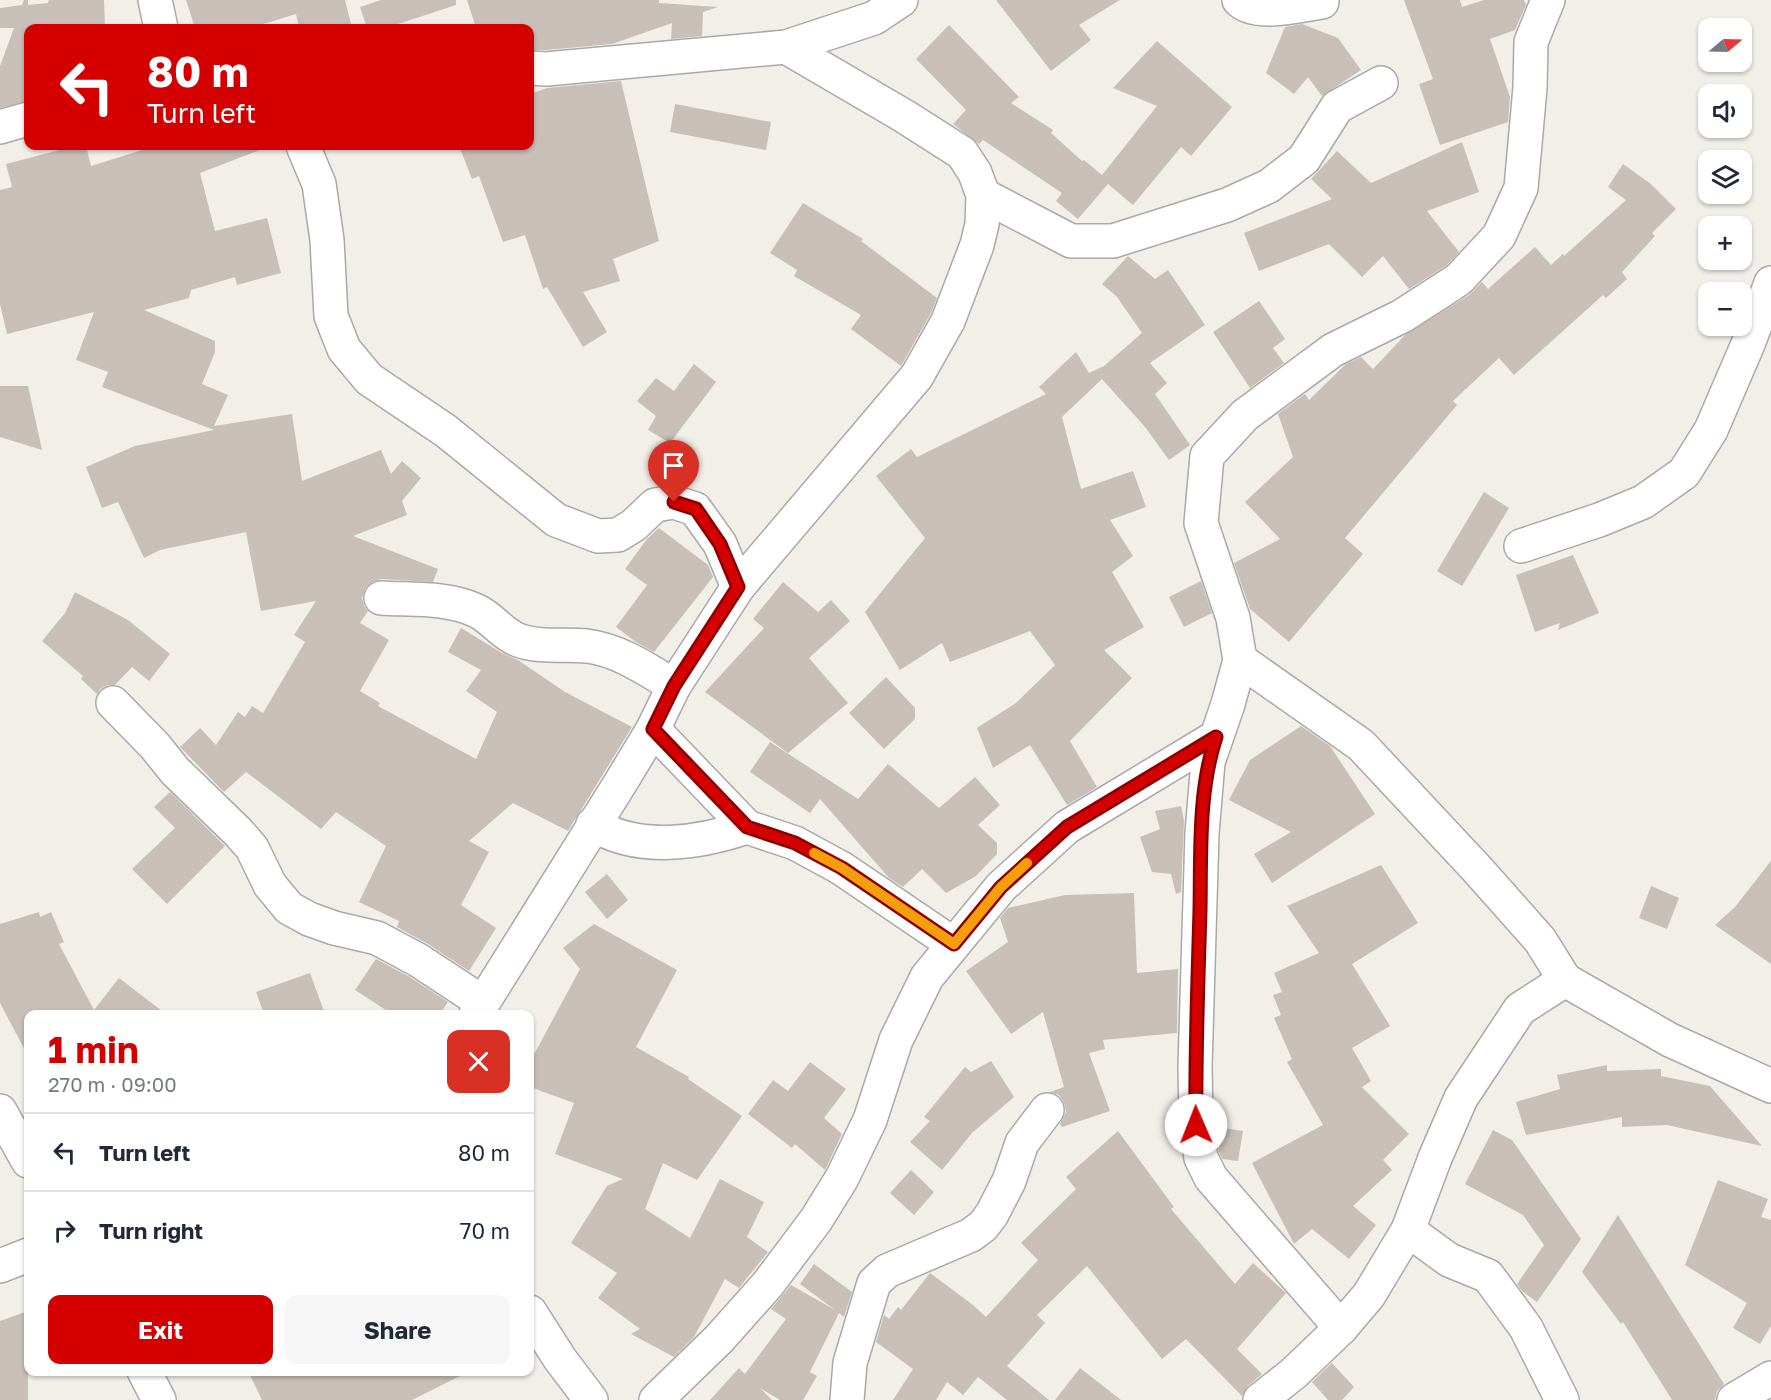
<!DOCTYPE html>
<meta charset="utf-8">
<style>
body{margin:0;font-family:"Golos Text",sans-serif;background:#f6f6f7;color:#1f2937;height:100vh;display:flex;flex-direction:column;font-size:22px;white-space:nowrap}
*{box-sizing:border-box;margin:0}
p{font-size:20px;color:#747a83}
.icon{flex:none;width:33px;height:33px;fill:none;stroke:currentColor;stroke-width:2;stroke-linecap:round;stroke-linejoin:round}
.map{position:relative;flex:1;overflow:hidden}
.panel{position:absolute;left:24px;top:1010px;width:510px;height:366px;display:flex;flex-direction:column;background:#fff;border-radius:12px;box-shadow:0 2px 4px #0004}
.panel>*{flex:none}
.guide{position:absolute;left:24px;top:24px;width:510px;height:126px;border-radius:12px;box-shadow:0 2px 4px #0004;background:#d40000;color:#fff;overflow:hidden}
.needle{width:39px;rotate:71deg}
.buttons{position:absolute;left:1698px;top:18px;display:grid;gap:12px}
.buttons a{display:grid;place-items:center;width:54px;height:54px;border-radius:12px;background:#fff;box-shadow:0 2px 4px #0004;font-size:30px}
.pin{position:absolute;display:grid;place-items:center;width:51px;height:51px;color:#fff;margin:-62px -26px;border-radius:50% 50% 50% 0;rotate:-45deg;box-shadow:0 0 6px #0007}
.pin .icon{rotate:45deg}
.me{position:absolute;width:66px;margin:-33px;rotate:359deg;stroke-linejoin:round;filter:drop-shadow(0 0 4px #0008)}
.turn{display:flex;align-items:center;gap:21px;height:126px;padding:0 24px;font-size:27px}
.turn .icon{width:78px;height:78px;stroke-width:2.5}
.turn b{display:block;font-size:42px;line-height:51px}
.round{display:grid;place-items:center;flex:none;width:63px;height:63px;border-radius:12px;background:#f6f6f7}
.headline{display:flex;align-items:center;justify-content:space-between;height:102px;padding:0 24px}
h1{font-size:36px;font-weight:700;line-height:45px;color:#d40000}
.button{display:flex;gap:12px;margin-top:auto;padding:12px 24px}
.button a{flex:1;height:69px;border-radius:12px;background:#d40000;color:#fff;font-size:24px;font-weight:700;line-height:69px;text-align:center}
.button a+a{background:#f6f6f7;color:#1f2937}
ul{padding:0;list-style:none}
li{display:flex;align-items:center;gap:18px;height:78px;padding:0 24px;border-top:2px solid #e0e1e3}
li div{flex:1}
li b{display:block;font-size:22px}
li em{font-style:normal}
.map>svg:first-child{display:block}
</style>
<div class="map">
<svg width="1771" height="1400" viewBox="0 0 1771 1400">
<rect width="100%" height="100%" fill="#f2efe9"/>
<g fill="#c7bfb8">
<path d="M 24,0 L 28,0 L 28,5 L 48,3 L 49,0 L 104,0 L 105,28 L 28,28 L 28,101 L 0,108 L 0,66 L 14,28 L 0,28 L 0,8 L 22,5 Z"/>
<path d="M 186,0 L 345,0 L 352,28 L 299,28 L 296,14 L 251,28 L 195,28 Z"/>
<path d="M 381,0 L 456,0 L 456,5 L 386,28 L 367,28 L 360,7 Z"/>
<path d="M 467,0 L 659,0 L 659,3 L 718,7 L 703,12 L 702,36 L 671,39 L 672,23 L 612,44 L 546,50 L 534,50 L 530,40 L 530,28 L 476,28 Z"/>
<path d="M 996,0 L 1120,0 L 1079,25 L 1091,40 L 1051,71 Z"/>
<path d="M 1404,0 L 1460,0 L 1462,7 L 1484,0 L 1524,0 L 1526,5 L 1515,30 L 1490,39 L 1510,97 L 1508,122 L 1440,145 L 1419,84 L 1433,79 Z"/>
<path d="M 1302,24 L 1338,38 L 1361,70 L 1322,96 L 1308,77 L 1294,94 L 1266,73 L 1285,27 Z"/>
<path d="M 949,25 L 1019,97 L 1011,103 L 1053,130 L 1051,133 L 1082,161 L 1084,160 L 1102,175 L 1157,106 L 1113,88 L 1157,41 L 1232,107 L 1191,156 L 1181,147 L 1133,205 L 1108,184 L 1078,219 L 1056,201 L 1062,193 L 983,140 L 979,144 L 953,124 L 966,110 L 916,59 Z"/>
<path d="M 621,81 L 659,241 L 613,259 L 620,281 L 583,292 L 607,332 L 583,347 L 547,287 L 543,289 L 525,235 L 503,242 L 479,176 L 472,179 L 459,146 L 530,146 L 530,94 L 547,88 Z"/>
<path d="M 675,104 L 771,122 L 766,150 L 670,132 Z"/>
<path d="M 1462,142 L 1479,192 L 1427,211 L 1459,252 L 1447,265 L 1409,289 L 1383,256 L 1362,277 L 1329,244 L 1259,271 L 1244,233 L 1332,199 L 1311,179 L 1337,151 L 1371,183 Z"/>
<path d="M 75,146 L 86,146 L 91,166 L 155,146 L 264,146 L 265,148 L 200,173 L 215,231 L 267,218 L 281,273 L 237,285 L 235,277 L 191,290 L 189,298 L 144,310 L 215,341 L 215,352 L 202,384 L 228,395 L 214,426 L 292,414 L 302,481 L 381,450 L 391,474 L 402,461 L 421,478 L 402,501 L 407,515 L 353,536 L 438,569 L 433,582 L 381,579 L 372,582 L 366,587 L 362,598 L 364,606 L 368,611 L 360,623 L 389,640 L 360,691 L 380,703 L 378,706 L 476,759 L 497,712 L 466,691 L 481,670 L 448,652 L 461,628 L 502,653 L 518,660 L 565,692 L 632,727 L 568,831 L 513,803 L 469,841 L 489,852 L 461,905 L 496,928 L 469,971 L 428,944 L 397,927 L 399,921 L 359,902 L 386,846 L 336,812 L 321,829 L 246,772 L 224,792 L 180,747 L 200,728 L 216,745 L 238,712 L 245,717 L 252,706 L 263,713 L 305,642 L 294,635 L 316,601 L 261,611 L 246,532 L 160,550 L 144,558 L 118,502 L 102,508 L 86,467 L 135,446 L 214,430 L 102,387 L 108,372 L 76,360 L 94,312 L 7,334 L 0,304 L 0,190 L 12,187 L 6,164 Z"/>
<path d="M 1623,164 L 1651,184 L 1676,209 L 1652,233 L 1655,236 L 1622,272 L 1627,279 L 1606,298 L 1603,295 L 1514,375 L 1499,358 L 1453,401 L 1457,405 L 1345,538 L 1363,554 L 1289,642 L 1250,609 L 1234,563 L 1280,539 L 1245,502 L 1293,457 L 1278,414 L 1305,394 L 1309,400 L 1346,364 L 1361,357 L 1373,369 L 1405,335 L 1469,295 L 1482,282 L 1488,289 L 1535,247 L 1551,265 L 1563,254 L 1564,256 L 1626,200 L 1608,187 Z"/>
<path d="M 803,203 L 863,239 L 861,241 L 937,298 L 931,313 L 901,366 L 851,329 L 861,315 L 794,276 L 797,270 L 770,253 Z"/>
<path d="M 1128,256 L 1155,279 L 1168,270 L 1205,325 L 1150,363 L 1167,383 L 1155,394 L 1190,445 L 1169,460 L 1145,427 L 1102,379 L 1062,417 L 1081,489 L 1133,471 L 1146,507 L 1110,520 L 1133,556 L 1112,572 L 1144,627 L 1104,650 L 1132,678 L 1070,741 L 1097,787 L 1067,805 L 1030,745 L 993,768 L 977,728 L 1016,703 L 1055,665 L 1030,631 L 950,662 L 942,643 L 900,670 L 865,612 L 925,538 L 876,476 L 911,449 L 917,457 L 1046,394 L 1039,387 L 1076,352 L 1089,373 L 1104,366 L 1142,333 L 1117,297 L 1102,284 Z"/>
<path d="M 1259,301 L 1285,339 L 1273,348 L 1284,363 L 1250,388 L 1213,332 Z"/>
<path d="M 694,364 L 716,382 L 670,443 L 648,430 L 656,416 L 637,401 L 656,378 L 674,391 Z"/>
<path d="M 0,386 L 28,386 L 42,450 L 0,437 Z"/>
<path d="M 1484,492 L 1509,508 L 1462,586 L 1437,571 Z"/>
<path d="M 659,528 L 708,565 L 713,577 L 654,652 L 636,642 L 616,627 L 647,585 L 625,569 L 647,539 Z"/>
<path d="M 1573,555 L 1599,613 L 1558,630 L 1560,623 L 1535,632 L 1516,575 Z"/>
<path d="M 1201,581 L 1212,613 L 1184,627 L 1169,597 Z"/>
<path d="M 783,582 L 818,612 L 831,600 L 850,621 L 809,658 L 848,703 L 788,753 L 705,692 L 764,628 L 753,619 Z"/>
<path d="M 75,592 L 128,620 L 170,654 L 149,681 L 132,667 L 115,685 L 108,685 L 100,689 L 97,694 L 81,679 L 83,676 L 42,641 L 65,613 Z"/>
<path d="M 886,677 L 915,708 L 915,719 L 884,749 L 849,713 Z"/>
<path d="M 1301,726 L 1330,746 L 1375,814 L 1272,883 L 1254,854 L 1291,832 L 1229,800 L 1250,760 Z"/>
<path d="M 770,742 L 858,799 L 888,764 L 939,808 L 975,777 L 1000,805 L 978,825 L 997,843 L 997,854 L 976,876 L 946,893 L 922,869 L 903,887 L 889,878 L 820,799 L 810,813 L 750,772 Z"/>
<path d="M 170,792 L 225,846 L 167,904 L 132,869 L 175,828 L 154,807 Z"/>
<path d="M 1181,806 L 1184,821 L 1181,892 L 1176,894 L 1171,874 L 1152,872 L 1140,837 L 1160,829 L 1155,811 Z"/>
<path d="M 1771,861 L 1771,964 L 1715,925 L 1735,907 Z"/>
<path d="M 1381,865 L 1418,923 L 1352,964 L 1390,1026 L 1352,1048 L 1371,1081 L 1362,1087 L 1409,1134 L 1383,1160 L 1392,1170 L 1353,1206 L 1376,1225 L 1349,1259 L 1312,1229 L 1294,1244 L 1252,1163 L 1323,1125 L 1287,1062 L 1292,1059 L 1274,1018 L 1281,1015 L 1273,995 L 1282,992 L 1274,973 L 1319,953 L 1287,906 Z"/>
<path d="M 607,874 L 628,900 L 607,919 L 585,892 Z"/>
<path d="M 1651,886 L 1679,898 L 1667,929 L 1639,918 Z"/>
<path d="M 1134,893 L 1137,973 L 1178,969 L 1177,1033 L 1103,1040 L 1105,1049 L 1089,1053 L 1110,1111 L 1062,1127 L 1060,1124 L 1066,1112 L 1064,1103 L 1059,1095 L 1050,1092 L 1064,1087 L 1043,1012 L 1011,1034 L 966,971 L 1008,942 L 1000,918 L 1008,908 L 1065,895 Z"/>
<path d="M 39,912 L 40,917 L 51,912 L 64,942 L 59,944 L 94,1010 L 119,978 L 166,1014 L 28,1014 L 28,1056 L 0,1003 L 0,924 Z"/>
<path d="M 594,924 L 677,970 L 636,1047 L 689,1077 L 688,1079 L 742,1116 L 697,1180 L 663,1163 L 645,1209 L 690,1238 L 720,1179 L 764,1202 L 747,1237 L 768,1252 L 739,1288 L 725,1279 L 694,1337 L 674,1357 L 631,1334 L 640,1329 L 598,1298 L 617,1273 L 571,1243 L 607,1186 L 623,1179 L 555,1154 L 574,1103 L 530,1087 L 530,1062 L 580,969 L 563,948 Z"/>
<path d="M 376,959 L 408,976 L 448,1002 L 440,1014 L 392,1014 L 355,990 Z"/>
<path d="M 310,973 L 325,1014 L 264,1014 L 256,992 Z"/>
<path d="M 991,1061 L 1014,1097 L 972,1133 L 942,1170 L 910,1142 L 930,1121 L 924,1117 L 965,1067 L 971,1072 Z"/>
<path d="M 810,1062 L 846,1089 L 824,1118 L 842,1134 L 825,1170 L 795,1144 L 792,1148 L 748,1114 L 773,1080 L 788,1091 Z"/>
<path d="M 1607,1065 L 1607,1071 L 1661,1069 L 1661,1076 L 1710,1086 L 1762,1146 L 1667,1125 L 1622,1127 L 1622,1117 L 1526,1135 L 1516,1102 L 1560,1089 L 1557,1075 Z"/>
<path d="M 1217,1127 L 1243,1131 L 1238,1161 L 1222,1159 L 1219,1152 Z"/>
<path d="M 1493,1130 L 1512,1140 L 1581,1239 L 1537,1302 L 1522,1291 L 1517,1284 L 1544,1245 L 1523,1215 L 1465,1184 Z"/>
<path d="M 1118,1131 L 1174,1207 L 1171,1209 L 1235,1284 L 1253,1263 L 1286,1293 L 1237,1349 L 1262,1374 L 1248,1386 L 1242,1396 L 1186,1339 L 1162,1359 L 1087,1266 L 1037,1315 L 1045,1323 L 1007,1366 L 1049,1400 L 1007,1400 L 978,1377 L 963,1395 L 947,1382 L 936,1400 L 893,1400 L 913,1369 L 876,1342 L 884,1315 L 889,1319 L 898,1307 L 901,1310 L 930,1273 L 973,1305 L 986,1317 L 1038,1260 L 1021,1243 L 1076,1189 L 1066,1177 Z"/>
<path d="M 911,1170 L 934,1192 L 914,1215 L 890,1193 Z"/>
<path d="M 1718,1180 L 1768,1199 L 1761,1217 L 1771,1220 L 1771,1326 L 1760,1344 L 1733,1328 L 1747,1303 L 1685,1265 Z"/>
<path d="M 1618,1215 L 1724,1384 L 1717,1391 L 1715,1400 L 1672,1400 L 1623,1322 L 1621,1324 L 1582,1272 Z"/>
<path d="M 814,1264 L 852,1292 L 844,1317 L 839,1313 L 810,1372 L 817,1376 L 803,1400 L 780,1400 L 760,1388 L 772,1400 L 710,1400 L 739,1368 L 745,1374 L 786,1319 L 771,1309 L 791,1285 L 835,1310 L 800,1284 Z"/>
<path d="M 28,1311 L 28,1400 L 0,1400 L 0,1321 Z"/>
<path d="M 1332,1363 L 1354,1387 L 1342,1400 L 1328,1400 L 1312,1382 Z"/>
<path d="M 1080,1368 L 1121,1400 L 1055,1400 Z"/>
<path d="M 248,1371 L 470,1371 L 412,1400 L 262,1400 Z"/>
</g>
<g fill="none" stroke-linecap="round" stroke-linejoin="round">
<g stroke="#a9a9a9" stroke-width="36">
<g id="minor">
<path d="M 155,0 L 161,28"/>
<path d="M 1239,0 C 1256,17 1301,5 1322,2"/>
<path d="M 530,68 L 546,69 L 786,47 L 874,18 L 901,0"/>
<path d="M 0,127 L 28,119"/>
<path d="M 303,146 L 319,184 L 327,240 L 331,316 L 344,349 L 369,379 L 446,431 L 556,520 L 598,536 L 618,535 L 634,525 L 655,505 L 674,502 L 695,509 L 720,544 L 738,587"/>
<path d="M 983,195 L 1071,241 L 1113,241 L 1227,205 L 1269,186 L 1304,159 L 1337,107 L 1381,83"/>
<path d="M 1521,546 L 1599,520 L 1643,502 L 1684,473 L 1711,430 L 1748,344 L 1771,283"/>
<path d="M 381,598 C 412,600 448,597 477,611 C 492,618 502,634 518,640 C 539,648 565,644 587,646 C 619,650 648,670 674,686"/>
<path d="M 1240,660 L 1361,745 L 1477,869 L 1540,940 L 1565,980 L 1670,1040 L 1771,1086"/>
<path d="M 113,703 L 155,746 L 175,771 L 238,832 L 252,848 L 270,885 L 289,908 L 309,919 L 334,928 L 377,938 L 418,960 L 482,1002"/>
<path d="M 653,729 L 747,827 L 795,843 L 841,868 L 953,944"/>
<path d="M 593,824 C 638,853 700,843 747,827"/>
<path d="M 476,1014 L 621,782 L 653,729 L 674,686 L 738,587 L 917,376 L 948,321 L 977,245 L 982,224 L 983,195 L 975,173 L 962,153 L 904,116 L 786,47"/>
<path d="M 0,1111 L 28,1161"/>
<path d="M 1408,1230 L 1449,1260 L 1488,1276 L 1526,1328 L 1562,1400"/>
<path d="M 0,1266 L 28,1255"/>
<path d="M 530,1312 L 560,1359 L 591,1400"/>
<path d="M 1341,1328 L 1211,1178 L 1201,1158 L 1196,1125 L 1195,1067 L 1202,833 L 1208,762 L 1228,704 L 1240,660 L 1233,618 L 1201,523 L 1207,456 L 1245,415 L 1333,350 L 1402,316 L 1444,289 L 1459,279 L 1499,236 L 1521,188 L 1530,88 L 1531,42 L 1548,0"/>
<path d="M 144,1371 L 159,1400"/>
<path d="M 656,1400 L 719,1339 L 768,1284 L 816,1220 L 842,1178 L 870,1120 L 896,1040 L 927,977 L 1001,887 L 1067,827 L 1216,737"/>
<path d="M 847,1400 L 850,1363 L 874,1283 L 887,1271 L 971,1235 L 983,1226 L 992,1214 L 1009,1181 L 1022,1143 L 1047,1110"/>
<path d="M 1260,1400 L 1294,1373 L 1341,1328 L 1369,1295 L 1408,1230 L 1435,1158 L 1461,1098 L 1520,1009 L 1565,980"/>
<path d="M 1734,1400 L 1771,1378"/>
</g>
</g>
<use href="#minor" stroke="#fff" stroke-width="33"/>
</g>
<g fill="none" stroke-linecap="round" stroke-linejoin="round">
<g stroke="#8a0000" stroke-width="15">
<path id="route" d="M 674,502 L 696,509 L 720,544 L 738,587 L 674,686 L 653,729 L 747,827 L 795,843 L 842,868 L 954,944 L 1001,887 L 1067,827 L 1216,737 C 1198,791 1201,853 1200,910 C 1198,982 1195,1053 1196,1125"/>
</g>
<use href="#route" stroke="#d40000" stroke-width="10"/>
<path stroke="#f59e0b" stroke-width="10" d="M 814,853 L 842,868 L 954,944 L 1001,887 L 1027,863"/>
</g>
</svg>
<div class="buttons">
<a><svg class="needle" viewBox="-14 -14 28 28"><path d="M0-13l5 13h-10z" fill="#e53935"/><path d="M0 13l5-13h-10z" fill="#747a83"/></svg></a>
<a><svg class="icon" aria-label="sound" viewBox="0 0 24 24"><path d="M4 9h4l5-4v14l-5-4H4zM17 9q2 3 0 6"/></svg></a>
<a><svg class="icon" aria-label="layers" viewBox="0 0 24 24"><path d="M12 4l9 5-9 5-9-5zM3 14l9 5 9-5"/></svg></a>
<a>+</a>
<a>−</a>
</div>
<div class="pin" style="left:674px;top:502px;background:#d93025"><svg class="icon" aria-label="arrive" viewBox="0 0 24 24"><path d="M6 21V4h12l-3 4 3 4H6"/></svg></div>
<svg class="me" style="left:1196px;top:1125px" viewBox="-20 -20 40 40"><circle r="19" fill="#fff"/><path d="M0-13L10 11 0 6-10 11z" fill="#d40000"/></svg>
<div class="guide">
<div class="turn"><svg class="icon" aria-label="left" viewBox="0 0 24 24"><path d="M17 20v-9H6M10 6l-5 5 5 5"/></svg><div><b>80 m</b>Turn left</div></div>
</div>
<section class="panel">
<div class="headline"><div><h1>1 min</h1><p>270 m · 09:00</p></div><a class="round" style="background:#d93025;color:#fff"><svg class="icon" aria-label="close" viewBox="0 0 24 24"><path d="M6 6l12 12M18 6L6 18"/></svg></a></div>
<ul>
<li><svg class="icon" aria-label="left" viewBox="0 0 24 24"><path d="M17 20v-9H6M10 6l-5 5 5 5"/></svg><div><b>Turn left</b></div><em>80 m</em></li>
<li><svg class="icon" aria-label="right" viewBox="0 0 24 24"><path d="M7 20v-9h11M14 6l5 5-5 5"/></svg><div><b>Turn right</b></div><em>70 m</em></li>
</ul>
<div class="button"><a>Exit</a><a>Share</a></div>
</section>
</div>
